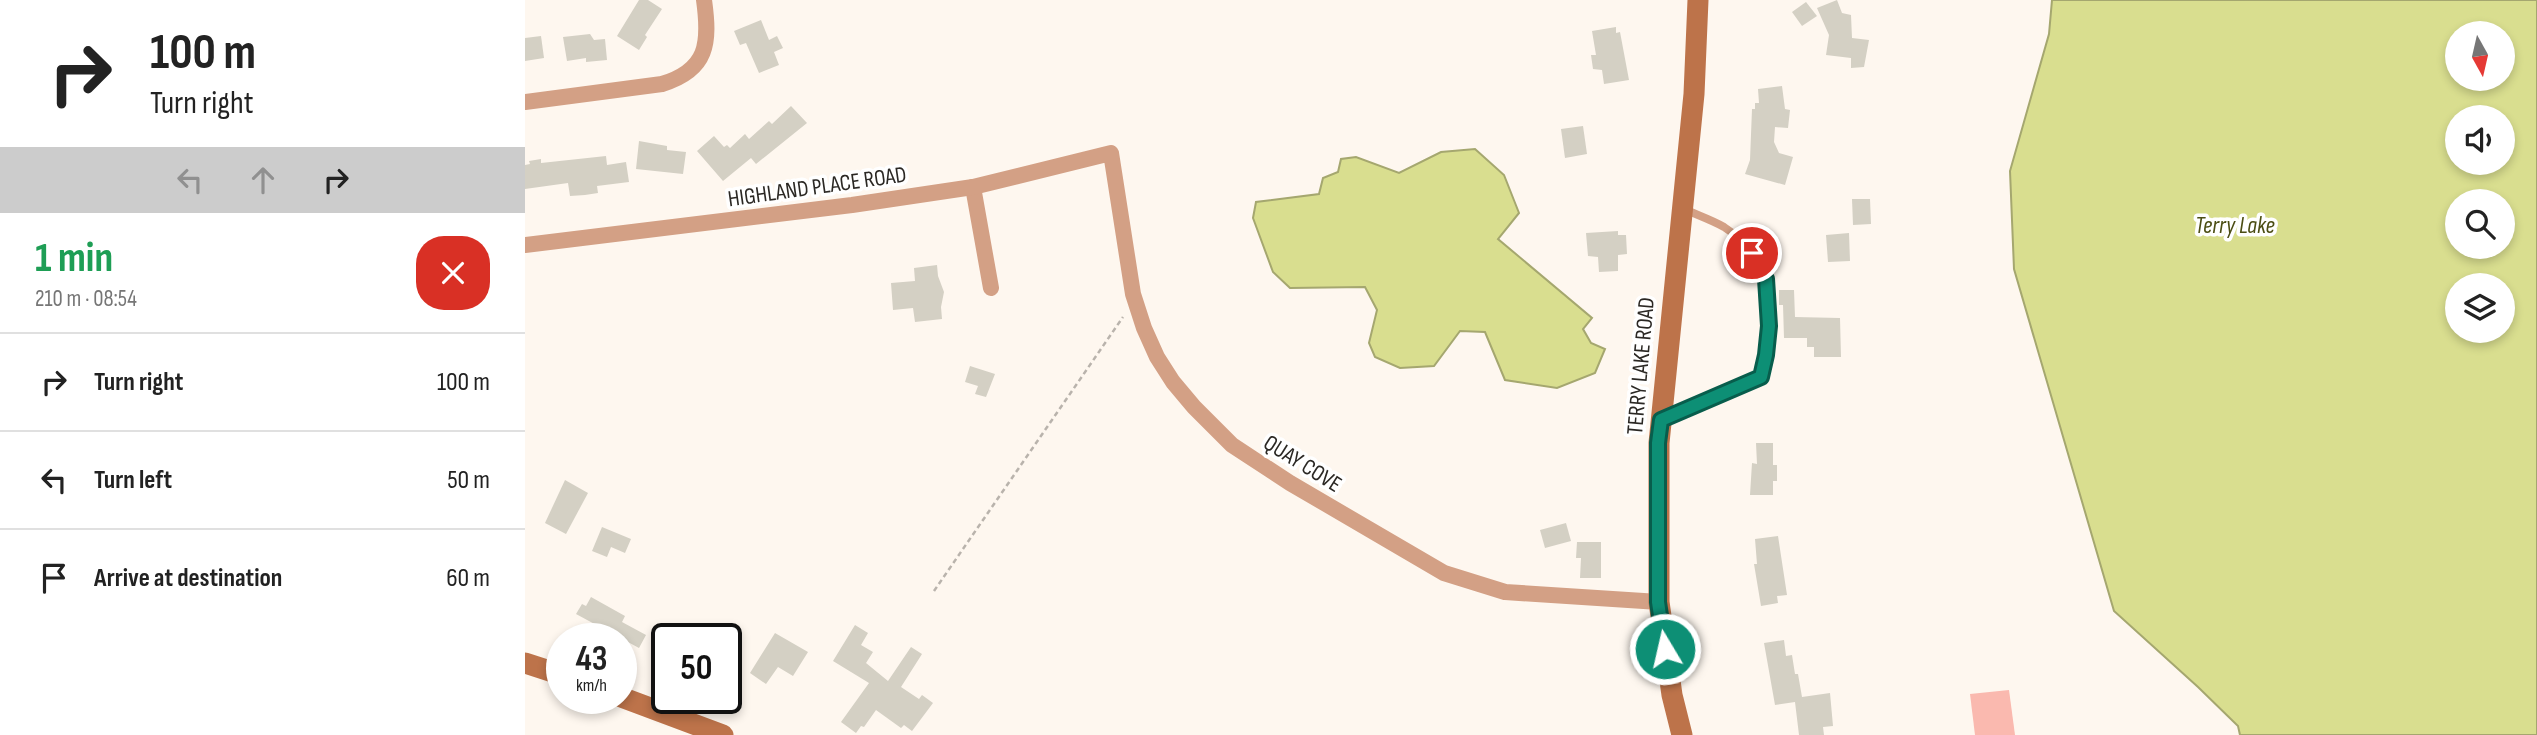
<!DOCTYPE html>
<meta charset="utf-8">
<style>
body{margin:0;font-family:"Sofia Sans Condensed",sans-serif;background:#f2f2f2;color:#222;height:100vh;display:flex;flex-direction:column;font-size:26px;white-space:nowrap}
*{box-sizing:border-box;margin:0}
p{font-size:23px;color:#767676}
.icon{flex:none;width:38px;height:38px;fill:none;stroke:currentColor;stroke-width:2;stroke-linecap:round;stroke-linejoin:round}
.map{position:relative;flex:1;overflow:hidden}
.sheet{display:flex;flex-direction:column;background:#fff;width:525px}
.sheet>*{flex:none}
.guide{background:#fff;color:#222;overflow:hidden}
.needle{width:46px;rotate:172deg}
.controls{position:absolute;left:1920px;top:21px;display:grid;gap:14px}
.controls a{display:grid;place-items:center;width:70px;height:70px;border-radius:50%;background:#fff;box-shadow:0 4px 10px #0003;font-size:35px}
.speed{position:absolute;left:21px;top:623px;display:flex;gap:14px;font-size:35px;font-weight:700;text-align:center}
.speed>*{display:grid;place-content:center;width:91px;height:91px;border-radius:50%;background:#fff;box-shadow:0 4px 10px #0003;line-height:1}
.speed small{font-size:18px;font-weight:400}
.speed .limit{border:4px solid #111;border-radius:10px;background:#fff;color:#111}
.pin{position:absolute;display:grid;place-items:center;width:60px;height:60px;color:#fff;margin:-30px;border:4px solid #fff;border-radius:50%;box-shadow:0 2px 7px #0007}
.me{position:absolute;width:77px;margin:-38px;rotate:351deg;stroke-linejoin:round;filter:drop-shadow(0 0 5px #0008)}
.turn{display:flex;align-items:center;gap:24px;height:147px;padding:0 35px;font-size:32px}
.turn .icon{width:91px;height:91px;stroke-width:2.5}
.turn b{display:block;font-size:49px;line-height:60px}
.lanes{display:flex;align-items:center;height:66px;padding:0 35px;background:#0003;justify-content:center;gap:35px;direction:ltr}
.lanes .off{opacity:.35}
.round{display:grid;place-items:center;flex:none;width:74px;height:74px;border-radius:28px;background:#f2f2f2}
.headline{display:flex;align-items:center;justify-content:space-between;height:119px;padding:0 35px}
h1{font-size:42px;font-weight:700;line-height:52px;color:#1e9e55}
ul{padding:0;list-style:none}
li{display:flex;align-items:center;gap:21px;height:98px;padding:0 35px;border-top:2px solid #e0e0e0}
li div{flex:1}
li b{display:block;font-size:26px}
li em{font-style:normal}
main{display:flex;flex:1;min-height:0}
.map>svg:first-child{display:block}
</style>
<main>
<section class="sheet">
<div class="guide">
<div class="turn"><svg class="icon" aria-label="right" viewBox="0 0 24 24"><path d="M7 20v-9h11M14 6l5 5-5 5"/></svg><div><b>100 m</b>Turn right</div></div>
<div class="lanes"><svg class="icon off" aria-label="left" viewBox="0 0 24 24"><path d="M17 20v-9H6M10 6l-5 5 5 5"/></svg><svg class="icon off" aria-label="ahead" viewBox="0 0 24 24"><path d="M12 20V5M6 11l6-6 6 6"/></svg><svg class="icon" aria-label="right" viewBox="0 0 24 24"><path d="M7 20v-9h11M14 6l5 5-5 5"/></svg></div>
</div>
<div class="headline"><div><h1>1 min</h1><p>210 m · 08:54</p></div><a class="round" style="background:#d93025;color:#fff"><svg class="icon" aria-label="close" viewBox="0 0 24 24"><path d="M6 6l12 12M18 6L6 18"/></svg></a></div>
<ul>
<li><svg class="icon" aria-label="right" viewBox="0 0 24 24"><path d="M7 20v-9h11M14 6l5 5-5 5"/></svg><div><b>Turn right</b></div><em>100 m</em></li>
<li><svg class="icon" aria-label="left" viewBox="0 0 24 24"><path d="M17 20v-9H6M10 6l-5 5 5 5"/></svg><div><b>Turn left</b></div><em>50 m</em></li>
<li><svg class="icon" aria-label="arrive" viewBox="0 0 24 24"><path d="M6 21V4h12l-3 4 3 4H6"/></svg><div><b>Arrive at destination</b></div><em>60 m</em></li>
</ul>
</section>
<div class="map">
<svg width="2012" height="735" viewBox="0 0 2012 735">
<rect width="100%" height="100%" fill="#fef7ef"/>
<path fill="#fab9af" d="M 1484,690 L 1490,735 L 1450,735 L 1445,694 Z"/>
<g fill="#d9de8f" stroke="#a5a76f" stroke-width="2" fill-rule="evenodd">
<path d="M 1527,0 L 2012,0 L 2012,735 L 1715,735 L 1713,726 L 1673,687 L 1589,611 L 1489,269 L 1485,171 L 1524,34 ZM 1932,33 L 1978,33 L 1978,79 L 1932,79 ZM 1932,117 L 1978,117 L 1978,163 L 1932,163 ZM 1932,201 L 1978,201 L 1978,247 L 1932,247 ZM 1932,285 L 1978,285 L 1978,331 L 1932,331 Z"/>
<path d="M 950,149 L 979,175 L 994,213 L 973,239 L 1067,318 L 1058,329 L 1066,343 L 1080,349 L 1070,373 L 1032,388 L 980,380 L 960,332 L 935,331 L 909,366 L 875,368 L 850,357 L 844,343 L 852,310 L 840,287 L 765,288 L 748,272 L 728,218 L 731,202 L 794,194 L 798,178 L 813,172 L 816,159 L 831,157 L 874,173 L 916,152 Z"/>
</g>
<g fill="#d4d0c4">
<path d="M 114,0 L 123,0 L 137,9 L 120,35 L 122,37 L 114,50 L 92,36 Z"/>
<path d="M 1312,0 L 1317,13 L 1326,15 L 1327,38 L 1344,40 L 1339,67 L 1326,68 L 1326,58 L 1301,55 L 1304,35 L 1292,8 Z"/>
<path d="M 1281,2 L 1292,16 L 1277,26 L 1267,12 Z"/>
<path d="M 236,20 L 244,40 L 252,36 L 258,48 L 249,52 L 254,65 L 234,73 L 221,43 L 215,45 L 209,31 Z"/>
<path d="M 1091,27 L 1091,33 L 1095,32 L 1104,80 L 1079,84 L 1077,70 L 1068,69 L 1066,55 L 1071,55 L 1067,31 Z"/>
<path d="M 65,34 L 69,40 L 80,39 L 82,60 L 61,62 L 61,58 L 42,61 L 38,37 Z"/>
<path d="M 16,36 L 19,58 L 0,61 L 0,38 Z"/>
<path d="M 1257,86 L 1260,109 L 1265,110 L 1263,128 L 1250,127 L 1249,142 L 1254,153 L 1268,157 L 1260,185 L 1220,174 L 1225,160 L 1227,109 L 1230,109 L 1230,103 L 1234,103 L 1233,89 Z"/>
<path d="M 266,106 L 282,123 L 231,164 L 226,158 L 198,181 L 172,151 L 189,136 L 199,147 L 202,145 L 205,148 L 220,134 L 224,139 L 244,121 L 247,124 Z"/>
<path d="M 1058,126 L 1062,154 L 1040,158 L 1036,129 Z"/>
<path d="M 114,141 L 142,146 L 142,150 L 161,152 L 158,174 L 111,169 Z"/>
<path d="M 81,156 L 82,165 L 101,162 L 104,182 L 72,186 L 73,193 L 60,195 L 45,196 L 43,183 L 0,189 L 0,165 L 5,164 L 4,161 L 16,159 L 16,163 Z"/>
<path d="M 1327,199 L 1345,199 L 1346,224 L 1328,225 Z"/>
<path d="M 1093,231 L 1093,235 L 1101,235 L 1102,254 L 1093,255 L 1093,271 L 1074,272 L 1073,257 L 1063,256 L 1061,233 Z"/>
<path d="M 1324,233 L 1325,261 L 1303,262 L 1301,235 Z"/>
<path d="M 412,265 L 413,276 L 419,292 L 416,307 L 417,319 L 390,322 L 388,308 L 368,310 L 366,283 L 390,281 L 389,268 Z"/>
<path d="M 1254,290 L 1269,290 L 1270,317 L 1315,318 L 1316,357 L 1289,357 L 1289,347 L 1282,347 L 1282,338 L 1259,338 L 1258,305 L 1254,305 Z"/>
<path d="M 445,366 L 470,374 L 461,397 L 450,394 L 453,386 L 440,382 Z"/>
<path d="M 1231,443 L 1248,443 L 1248,465 L 1252,465 L 1252,481 L 1248,481 L 1248,495 L 1225,495 L 1227,463 L 1232,464 Z"/>
<path d="M 40,480 L 63,493 L 41,534 L 20,523 Z"/>
<path d="M 1041,523 L 1046,541 L 1020,548 L 1015,530 Z"/>
<path d="M 77,527 L 106,539 L 100,553 L 86,547 L 82,557 L 67,551 Z"/>
<path d="M 1253,536 L 1262,595 L 1252,596 L 1253,603 L 1236,606 L 1229,564 L 1232,564 L 1230,539 Z"/>
<path d="M 1052,542 L 1076,542 L 1076,578 L 1055,578 L 1056,558 L 1051,558 Z"/>
<path d="M 66,597 L 100,616 L 97,622 L 121,635 L 114,648 L 51,614 L 57,604 L 61,606 Z"/>
<path d="M 330,625 L 343,633 L 336,645 L 348,652 L 341,663 L 363,681 L 386,647 L 397,654 L 376,687 L 394,699 L 397,695 L 408,703 L 387,731 L 379,725 L 376,728 L 351,710 L 339,727 L 336,726 L 331,733 L 316,722 L 344,683 L 308,661 Z"/>
<path d="M 250,633 L 283,652 L 268,676 L 253,667 L 241,684 L 225,673 Z"/>
<path d="M 1259,640 L 1261,656 L 1267,655 L 1270,674 L 1273,674 L 1277,697 L 1305,693 L 1308,726 L 1298,727 L 1299,735 L 1274,735 L 1270,702 L 1250,705 L 1239,643 Z"/>
</g>
<g fill="none" stroke-linecap="round" stroke-linejoin="round">
<path stroke="#b9b3ac" stroke-width="2.5" stroke-dasharray="5 3.5" stroke-linecap="butt" d="M 409,591 L 598,317"/>
<path stroke="#d3a085" stroke-width="8" d="M 1138,419 L 1236,377 C 1242,351 1248,304 1240,278 C 1234,259 1216,238 1199,227 C 1187,220 1172,215 1159,209"/>
<g stroke="#d3a085" stroke-width="16">
<path d="M 0,102 L 137,84 C 183,70 185,43 179,0"/>
<path d="M 448,187 L 466,288"/>
<path d="M 0,245 L 327,205 L 448,187 L 586,153 L 608,294 L 619,328 L 632,357 L 648,382 L 669,407 L 707,445 L 765,483 L 919,573 L 980,592 L 1134,602"/>
</g>
<g stroke="#bd734a" stroke-width="21">
<path d="M 0,663 L 37,675"/>
<path d="M 96,697 L 198,735"/>
<path d="M 1157,735 L 1147,695 L 1134,602 L 1134,443 L 1169,94 L 1173,0"/>
</g>
</g>
<g fill="none" stroke-linecap="round" stroke-linejoin="round">
<g stroke="#085d4c" stroke-width="18">
<path id="route" d="M 1140,649 L 1133,602 L 1133,443 L 1136,420 L 1236,377 L 1241,355 L 1244,326 L 1241,279 L 1227,253"/>
</g>
<use href="#route" stroke="#0d8f75" stroke-width="12"/>
</g>
<g text-anchor="middle" stroke-width="7" stroke-linejoin="round" paint-order="stroke">
<g font-size="23" fill="#2b2824" stroke="#fff">
<text transform="translate(292 186) rotate(-8)" y="8">HIGHLAND PLACE ROAD</text>
<text transform="translate(1115 366) rotate(-85)" y="8">TERRY LAKE ROAD</text>
<text transform="translate(778 463) rotate(32)" y="8">QUAY COVE</text>
</g>
<g font-size="24" font-style="italic" fill="#4c4e14" stroke="#fff">
<text x="1710" y="233">Terry Lake</text>
</g>
</g>
</svg>
<div class="controls">
<a><svg class="needle" viewBox="-14 -14 28 28"><path d="M0-13l5 13h-10z" fill="#e53935"/><path d="M0 13l5-13h-10z" fill="#767676"/></svg></a>
<a><svg class="icon" aria-label="sound" viewBox="0 0 24 24"><path d="M4 9h4l5-4v14l-5-4H4zM17 9q2 3 0 6"/></svg></a>
<a><svg class="icon" aria-label="search" viewBox="0 0 24 24"><circle cx="10" cy="10" r="6"/><path d="M15 15l6 6"/></svg></a>
<a><svg class="icon" aria-label="layers" viewBox="0 0 24 24"><path d="M12 4l9 5-9 5-9-5zM3 14l9 5 9-5"/></svg></a>
</div>
<div class="speed"><div>43<small>km/h</small></div><div class="limit">50</div></div>
<div class="pin" style="left:1227px;top:253px;background:#d93025"><svg class="icon" aria-label="arrive" viewBox="0 0 24 24"><path d="M6 21V4h12l-3 4 3 4H6"/></svg></div>
<svg class="me" style="left:1140px;top:649px" viewBox="-20 -20 40 40"><circle r="17" fill="#0d8f75" stroke="#fff" stroke-width="3"/><path d="M0-11L8 9 0 5-8 9z" fill="#fff"/></svg>
</div>
</main>
